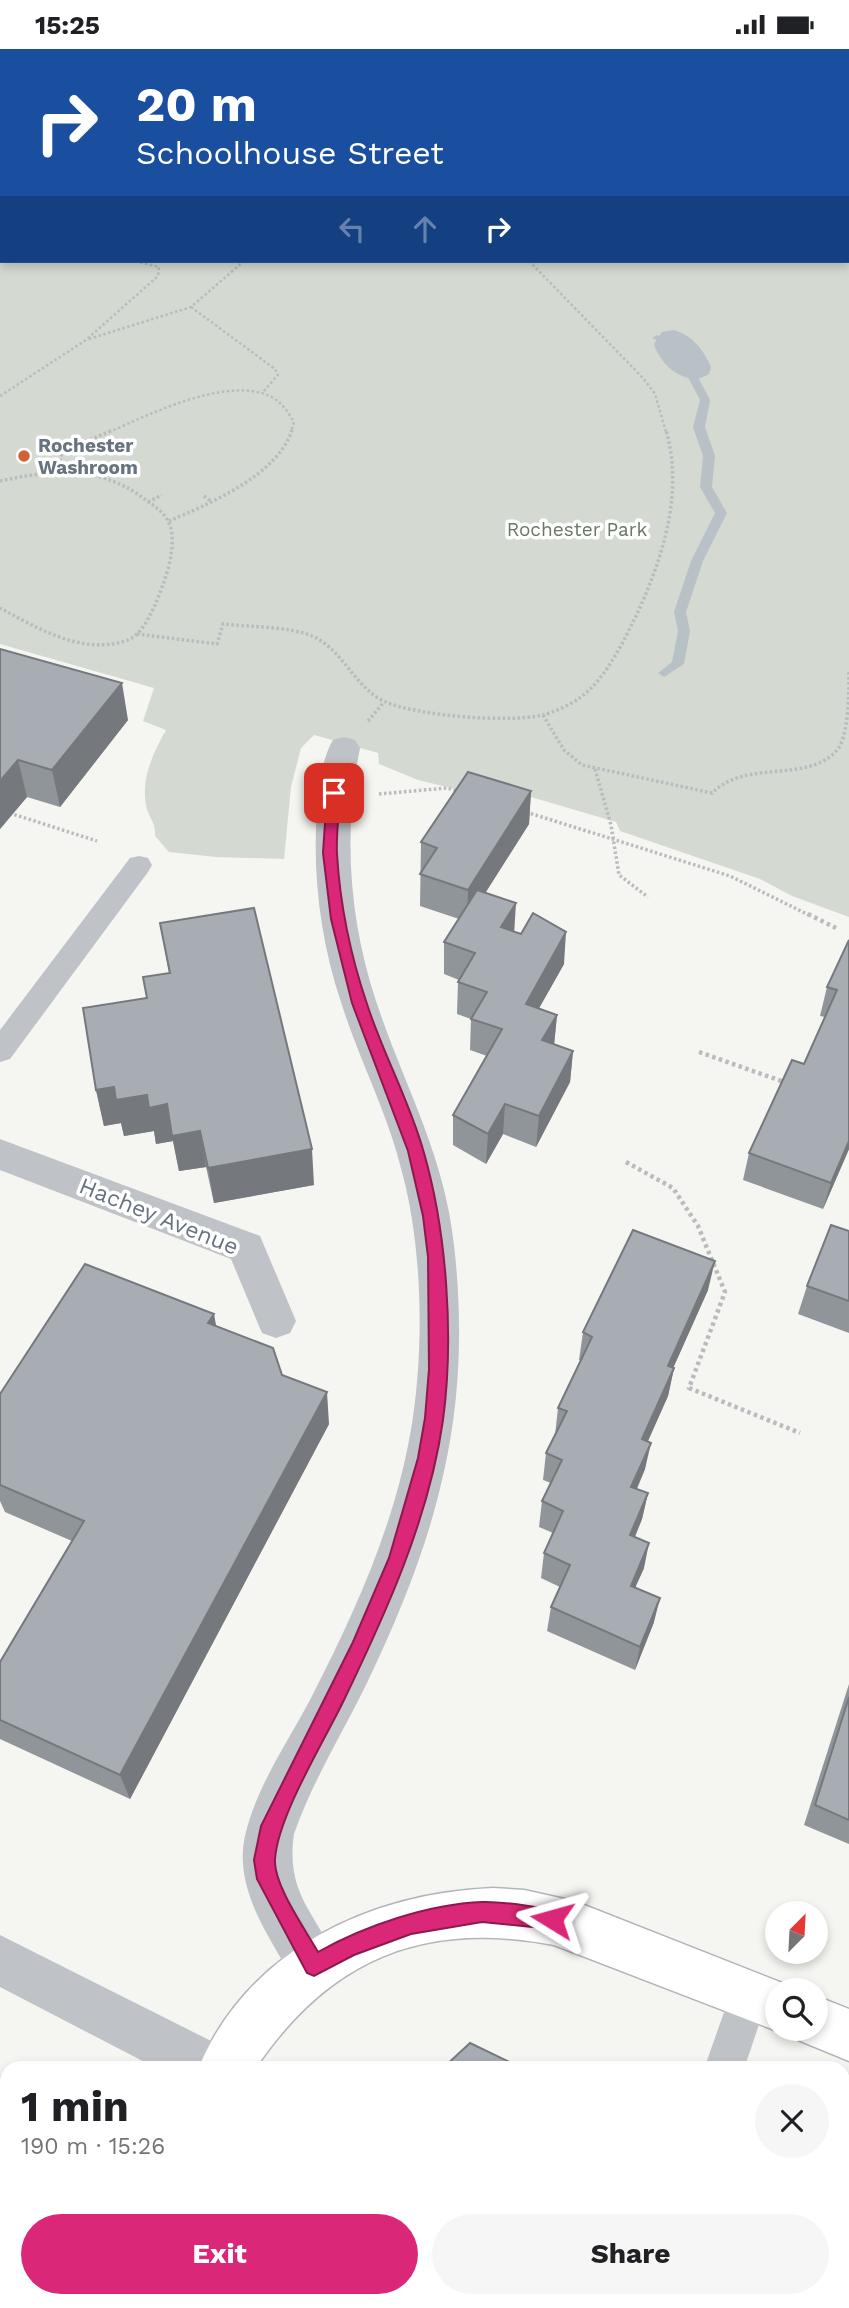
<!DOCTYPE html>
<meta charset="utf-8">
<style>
body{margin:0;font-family:"Work Sans",sans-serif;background:#f6f6f6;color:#202124;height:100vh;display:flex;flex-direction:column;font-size:26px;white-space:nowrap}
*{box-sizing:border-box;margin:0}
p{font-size:23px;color:#757577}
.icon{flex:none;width:38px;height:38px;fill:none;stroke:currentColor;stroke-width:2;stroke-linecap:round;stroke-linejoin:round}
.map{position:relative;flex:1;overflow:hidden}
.details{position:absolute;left:0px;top:2012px;width:850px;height:247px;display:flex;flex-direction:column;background:#fff;border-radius:21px 21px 0 0;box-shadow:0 4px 10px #0003}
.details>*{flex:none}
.top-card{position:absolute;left:0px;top:0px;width:850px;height:214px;box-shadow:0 4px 10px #0003;background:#1a4fa0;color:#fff;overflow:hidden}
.needle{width:46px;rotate:24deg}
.tools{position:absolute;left:765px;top:1852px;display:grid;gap:14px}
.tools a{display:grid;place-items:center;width:63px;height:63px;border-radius:50%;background:#fff;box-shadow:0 4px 10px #0003;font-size:35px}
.pin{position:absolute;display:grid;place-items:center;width:60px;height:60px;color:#fff;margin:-30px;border-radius:14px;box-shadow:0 4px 10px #0006}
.me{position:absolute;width:77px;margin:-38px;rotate:278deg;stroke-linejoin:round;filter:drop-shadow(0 0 5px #0008)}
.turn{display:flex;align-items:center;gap:24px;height:147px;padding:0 21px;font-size:32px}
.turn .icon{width:91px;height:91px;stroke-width:2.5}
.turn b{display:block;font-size:49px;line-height:60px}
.lanes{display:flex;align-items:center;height:66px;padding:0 21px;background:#0003;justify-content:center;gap:35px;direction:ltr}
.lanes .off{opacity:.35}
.round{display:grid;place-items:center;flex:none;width:74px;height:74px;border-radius:37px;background:#f6f6f6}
.head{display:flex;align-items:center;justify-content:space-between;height:119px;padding:0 21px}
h1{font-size:42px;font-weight:700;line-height:52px}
.action{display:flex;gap:14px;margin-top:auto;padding:14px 21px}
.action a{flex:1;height:80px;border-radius:42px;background:#db2777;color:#fff;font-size:28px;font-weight:700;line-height:80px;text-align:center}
.action a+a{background:#f6f6f6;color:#202124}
.status{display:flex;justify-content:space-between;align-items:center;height:49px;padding:0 35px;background:#fff;direction:ltr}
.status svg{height:19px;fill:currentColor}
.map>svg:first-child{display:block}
</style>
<div class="status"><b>15:25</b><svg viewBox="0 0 49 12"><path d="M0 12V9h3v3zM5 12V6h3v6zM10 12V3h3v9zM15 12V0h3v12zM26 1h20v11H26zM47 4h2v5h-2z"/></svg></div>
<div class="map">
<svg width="849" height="2259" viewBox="0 0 849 2259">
<rect width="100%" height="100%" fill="#f5f5f2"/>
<g fill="#d4dad2">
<path d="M 253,0 L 546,0 L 556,2 L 251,2 Z"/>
<path d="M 849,126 L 849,868 L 792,847 L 760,830 L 620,782 L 616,773 L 500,739 L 455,740 L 418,731 L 379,715 L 378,704 L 314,686 L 301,699 L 291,738 L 284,810 L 216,808 L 169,803 L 155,787 C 156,772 148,769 146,756 C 141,729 153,704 166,681 L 143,672 L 154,639 L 0,595 L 0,190 L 2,212 L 849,212 Z"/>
</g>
<path fill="#b8c1c6" d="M 674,281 C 693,287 703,300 711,318 L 709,325 C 687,340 660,316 654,295 L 662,283 Z"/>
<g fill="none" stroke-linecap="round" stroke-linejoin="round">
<path fill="#b8c1c6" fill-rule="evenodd" d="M 657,286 L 680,294 L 710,351 L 705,378 L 715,407 L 712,438 L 727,464 L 703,512 L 686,563 L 690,582 L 684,615 L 664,628 L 658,624 L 672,613 L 678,582 L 674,563 L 691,512 L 715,464 L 700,438 L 703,407 L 693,378 L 700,351 L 672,298 L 652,289 Z"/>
<g stroke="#b2b6ba" stroke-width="3">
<g id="secondary">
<path d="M 493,1839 L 524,1841 L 574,1852 L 795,1939 L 777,1941 L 777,1979 L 785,1979 L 777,1982 L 554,1896 C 423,1871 329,1910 255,2020 L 198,2020 C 248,1900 371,1844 493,1839 Z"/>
<path d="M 816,1947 L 849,1960 L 849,2012 L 798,1991 L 793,1979 L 816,1979 Z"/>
<path d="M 79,2252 L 135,2252 L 132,2259 L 76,2259 Z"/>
</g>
</g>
<g stroke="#b9bbbe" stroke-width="2.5" stroke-dasharray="2.5 2.5" stroke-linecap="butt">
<path d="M 431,2 L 433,0"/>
<path d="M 529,212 L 643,329 L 655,345 L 666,383"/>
<path d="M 191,258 L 275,320 L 278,326 L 262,344"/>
<path d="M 89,290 L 191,258 L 244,212"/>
<path d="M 0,347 L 86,291 L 158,227 L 159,218 L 135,212"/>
<path d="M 109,383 C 149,366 242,318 281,355 C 286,360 290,367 294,373 L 291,383"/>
</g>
<g stroke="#b9bbbe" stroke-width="3.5" stroke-dasharray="2.5 2.5" stroke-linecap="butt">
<path d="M 62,422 L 60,409 L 63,402 L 113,381"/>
<path d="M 0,432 C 51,421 97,416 142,448 C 151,455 165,463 169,474 C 179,497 164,534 155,556 C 148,570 141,587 125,592 C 82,606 37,579 0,559"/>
<path d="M 204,447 L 212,453"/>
<path d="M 148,453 L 162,446"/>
<path d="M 169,472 C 209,455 278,426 292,381"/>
<path d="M 137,585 L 217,595 L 223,575 C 249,578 288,577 312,587 C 343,600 356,641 386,653 C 418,667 509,674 543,666 C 554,663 572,655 581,648 C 607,628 623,593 637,565 C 663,508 684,444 666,381"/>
<path d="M 543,666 L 564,701 L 582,716 L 712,744 C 748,708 813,737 840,697 C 849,678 849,643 849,622"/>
<path d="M 368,672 L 384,653"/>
<path d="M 595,720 L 611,776 L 619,826 L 648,848"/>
<path d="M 379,745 L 447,739 L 461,743"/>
<path d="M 0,761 L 97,792"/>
<path d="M 526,763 L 730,827 L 811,867"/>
</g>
<g stroke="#b9bbbe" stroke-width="4.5" stroke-dasharray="3.5 3.5" stroke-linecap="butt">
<path d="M 808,865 L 836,879"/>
<path d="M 699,1003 L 787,1034"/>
<path d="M 626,1113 L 673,1139 L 698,1177 L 725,1243 L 689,1339 L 800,1384"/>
</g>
<g fill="#bfc2c6" fill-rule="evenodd">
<path d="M 233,0 L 250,0 L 232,2 Z"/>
<rect x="0" y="96" width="2" height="11"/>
<path d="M 139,807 L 148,809 L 152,816 L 148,823 L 10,1010 L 0,1013 L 0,981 L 130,809 Z"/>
<path d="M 749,1926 L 763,1932 L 769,1946 L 744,2020 L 704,2020 L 735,1932 Z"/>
<path d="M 689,2252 L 731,2252 L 729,2259 L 687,2259 Z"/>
</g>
<g fill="#bfc2c6" fill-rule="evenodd">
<path d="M 629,0 L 658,0 L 660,2 L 630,2 Z"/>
<path d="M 344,688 L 355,691 L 360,699 C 343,784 349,870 376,952 C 404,1037 444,1104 454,1196 C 473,1363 438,1486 366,1636 C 342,1685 312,1733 294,1785 C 285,1847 318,1865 339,1917 L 332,1935 L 314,1942 C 309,1940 300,1938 296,1934 C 290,1929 286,1918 282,1911 C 260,1874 235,1832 245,1787 C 256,1738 288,1693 311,1649 C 357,1559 398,1469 413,1368 C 424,1292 422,1197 402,1123 C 388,1064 359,1011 341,953 C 321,894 312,825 317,762 C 319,740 321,711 333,691 Z"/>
<path d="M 0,1090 L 260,1187 L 296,1272 L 290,1284 L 276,1289 L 262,1284 L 231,1210 L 0,1121 Z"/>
<path d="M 0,1886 L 231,2002 L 239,2020 L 158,2020 L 0,1938 Z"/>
</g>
<use href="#secondary" fill="#fff" fill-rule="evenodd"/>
</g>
<g fill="#909599">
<path d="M 0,0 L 2,2 L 2,63 L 0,63 Z"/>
<path d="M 0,600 L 128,671 L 60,758 L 27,748 L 0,780 Z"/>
<path d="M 531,742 L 529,775 L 485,844 L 514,883 L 564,915 L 539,959 L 557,966 L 554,995 L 573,1002 L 570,1033 L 536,1098 L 503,1085 L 486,1115 L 453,1096 L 453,1066 L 487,1007 L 470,1001 L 471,970 L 457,965 L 458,933 L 459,931 L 444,925 L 444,893 L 459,870 L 420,857 L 421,793 Z"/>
<path d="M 160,874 L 314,1136 L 214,1154 L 206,1118 L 179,1122 L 173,1092 L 156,1095 L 154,1082 L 124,1087 L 121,1074 L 104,1077 L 96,1041 L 147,949 L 169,924 Z"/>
<path d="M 849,891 L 849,1100 L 823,1160 L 743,1131 L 749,1104 L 804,1015 L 825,968 L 820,967 L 827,938 Z"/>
<path d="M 849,1182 L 849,1284 L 798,1265 L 807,1237 Z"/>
<path d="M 708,1241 L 673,1319 L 674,1319 L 668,1347 L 647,1393 L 645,1420 L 637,1440 L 648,1444 L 642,1470 L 635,1488 L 644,1519 L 635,1539 L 654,1573 L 635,1621 L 547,1582 L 551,1558 L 560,1538 L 541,1529 L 544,1504 L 553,1484 L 539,1478 L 542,1452 L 551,1434 L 543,1431 L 546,1404 L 555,1386 L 558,1359 L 581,1312 L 579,1311 L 583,1283 Z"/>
<path d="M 216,1277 L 282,1326 L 329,1375 L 130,1750 L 0,1690 L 0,1613 L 72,1492 L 5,1463 L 0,1452 L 0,1345 Z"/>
<path d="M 849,1635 L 849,1795 L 804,1776 Z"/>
</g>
<g fill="#75797d">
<path d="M 122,634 L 128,671 L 60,758 L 52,721 Z"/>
<path d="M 18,711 L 27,748 L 0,780 L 0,732 Z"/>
<path d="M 531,742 L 529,775 L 467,873 L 468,841 Z"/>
<path d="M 516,854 L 514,886 L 501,878 Z"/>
<path d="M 566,883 L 564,915 L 524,986 L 526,955 Z"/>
<path d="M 557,966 L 554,997 L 542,991 Z"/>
<path d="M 573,1002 L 570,1033 L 536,1098 L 539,1067 Z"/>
<path d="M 114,1038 L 147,1046 L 167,1055 L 200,1082 L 206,1118 L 179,1122 L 173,1092 L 156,1095 L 154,1082 L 124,1087 L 121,1074 L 104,1077 L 96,1041 Z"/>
<path d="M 505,1055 L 503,1085 L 486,1115 L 488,1085 Z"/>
<path d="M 849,1092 L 849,1100 L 823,1160 L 831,1134 Z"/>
<path d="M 312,1100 L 314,1136 L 214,1154 L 208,1119 Z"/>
<path d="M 715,1212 L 708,1241 L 662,1344 L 668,1317 Z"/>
<path d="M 214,1265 L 220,1298 L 208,1274 Z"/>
<path d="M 674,1319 L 668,1347 L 637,1417 L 642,1390 Z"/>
<path d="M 327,1343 L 329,1375 L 130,1750 L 120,1726 Z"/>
<path d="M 651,1394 L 645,1420 L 626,1464 L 631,1438 Z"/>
<path d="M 648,1444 L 642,1470 L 625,1511 L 630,1486 Z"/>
<path d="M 649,1494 L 644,1519 L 625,1561 L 631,1537 Z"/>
<path d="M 660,1549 L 654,1573 L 635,1621 L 640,1598 Z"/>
</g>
<g fill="#a7adb2" stroke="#75797d" stroke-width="2">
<path d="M 0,0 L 133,0 L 135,2 L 2,2 L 2,33 L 0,33 Z"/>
<path d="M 0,600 L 122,634 L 52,721 L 18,711 L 0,732 Z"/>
<path d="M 468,723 L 531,742 L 468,841 L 420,825 L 437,799 L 421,793 Z"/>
<path d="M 477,841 L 516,854 L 501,878 L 521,885 L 533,864 L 566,883 L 526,955 L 557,966 L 542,991 L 573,1002 L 539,1067 L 505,1055 L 488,1085 L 453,1066 L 502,980 L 471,970 L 487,943 L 458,933 L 475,904 L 444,893 Z"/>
<path d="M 254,859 L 312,1100 L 208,1119 L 200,1082 L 172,1087 L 167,1055 L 149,1059 L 147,1046 L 116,1051 L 114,1038 L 96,1041 L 83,959 L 147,949 L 143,928 L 170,924 L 160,874 Z"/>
<path d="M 849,891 L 849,1092 L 831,1134 L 749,1104 L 792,1011 L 804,1015 L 837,941 L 827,938 Z"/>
<path d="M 831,1176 L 849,1182 L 849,1252 L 807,1237 Z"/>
<path d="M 633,1181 L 715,1212 L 668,1317 L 674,1319 L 642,1390 L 651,1394 L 631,1438 L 648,1444 L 630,1486 L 649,1494 L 631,1537 L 660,1549 L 640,1598 L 551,1558 L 570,1516 L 544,1504 L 563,1462 L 542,1452 L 562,1411 L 546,1404 L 567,1362 L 558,1359 L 592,1288 L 583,1283 Z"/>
<path d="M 85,1215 L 214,1265 L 208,1274 L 273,1299 L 282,1326 L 327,1343 L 120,1726 L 0,1671 L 0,1613 L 84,1472 L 0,1436 L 0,1345 Z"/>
<path d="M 849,1648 L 849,1771 L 815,1756 Z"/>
<path d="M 470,1994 L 524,2020 L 442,2020 Z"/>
<path d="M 297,2252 L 593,2252 L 591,2259 L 294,2259 Z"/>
</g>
<path fill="#db2777" stroke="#8e194d" stroke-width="2" d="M 334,739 L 340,744 C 339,764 336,785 337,805 C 340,855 351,908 367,955 C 383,1005 410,1053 424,1104 C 447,1184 454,1289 443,1371 C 429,1470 386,1564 343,1653 C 323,1694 278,1767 275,1810 C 273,1835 305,1880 318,1903 C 364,1877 429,1855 482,1853 C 505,1852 529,1858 552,1860 L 559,1863 L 562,1870 L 559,1877 L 552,1880 L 482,1873 L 411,1885 L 354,1906 L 314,1927 L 307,1924 L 257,1830 L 254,1811 L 261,1777 L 353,1593 L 389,1509 L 418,1409 L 425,1369 L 429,1320 L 428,1208 L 423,1167 L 408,1102 L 352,954 L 331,870 L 323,804 L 327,744 Z"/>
<circle fill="#d26236" stroke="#fff" stroke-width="2.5" cx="24" cy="407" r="7"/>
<g text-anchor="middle" stroke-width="7" stroke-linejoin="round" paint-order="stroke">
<g font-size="19" font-weight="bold" fill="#677480" stroke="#fff" text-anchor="start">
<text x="38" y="403">Rochester<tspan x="38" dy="22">Washroom</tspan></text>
</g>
<g font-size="19" fill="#687865" stroke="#fff">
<text x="577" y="487">Rochester Park</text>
</g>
<g font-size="23" fill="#677480" stroke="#fff">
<text transform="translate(159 1167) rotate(22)" y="8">Hachey Avenue</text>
</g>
</g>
</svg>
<div class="tools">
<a><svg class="needle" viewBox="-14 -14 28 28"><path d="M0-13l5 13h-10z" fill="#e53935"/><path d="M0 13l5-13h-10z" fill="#757577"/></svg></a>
<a><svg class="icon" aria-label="search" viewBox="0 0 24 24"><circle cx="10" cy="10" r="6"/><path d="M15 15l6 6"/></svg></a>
</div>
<div class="pin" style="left:334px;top:744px;background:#d93025"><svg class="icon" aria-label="arrive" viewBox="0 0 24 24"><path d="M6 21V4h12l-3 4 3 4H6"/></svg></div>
<svg class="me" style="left:552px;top:1870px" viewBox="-20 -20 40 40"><path d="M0-17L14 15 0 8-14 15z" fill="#db2777" stroke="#fff" stroke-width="4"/></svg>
<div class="top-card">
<div class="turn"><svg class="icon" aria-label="right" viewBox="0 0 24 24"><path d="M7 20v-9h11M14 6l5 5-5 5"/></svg><div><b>20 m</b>Schoolhouse Street</div></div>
<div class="lanes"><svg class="icon off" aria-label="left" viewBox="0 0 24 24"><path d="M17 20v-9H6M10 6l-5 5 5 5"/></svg><svg class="icon off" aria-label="ahead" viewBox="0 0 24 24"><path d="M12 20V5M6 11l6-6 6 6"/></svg><svg class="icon" aria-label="right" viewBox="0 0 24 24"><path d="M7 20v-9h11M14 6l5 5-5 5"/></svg></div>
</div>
<section class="details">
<div class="head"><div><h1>1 min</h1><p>190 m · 15:26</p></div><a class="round"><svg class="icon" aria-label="close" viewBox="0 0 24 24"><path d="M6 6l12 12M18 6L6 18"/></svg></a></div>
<div class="action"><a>Exit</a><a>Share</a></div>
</section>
</div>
